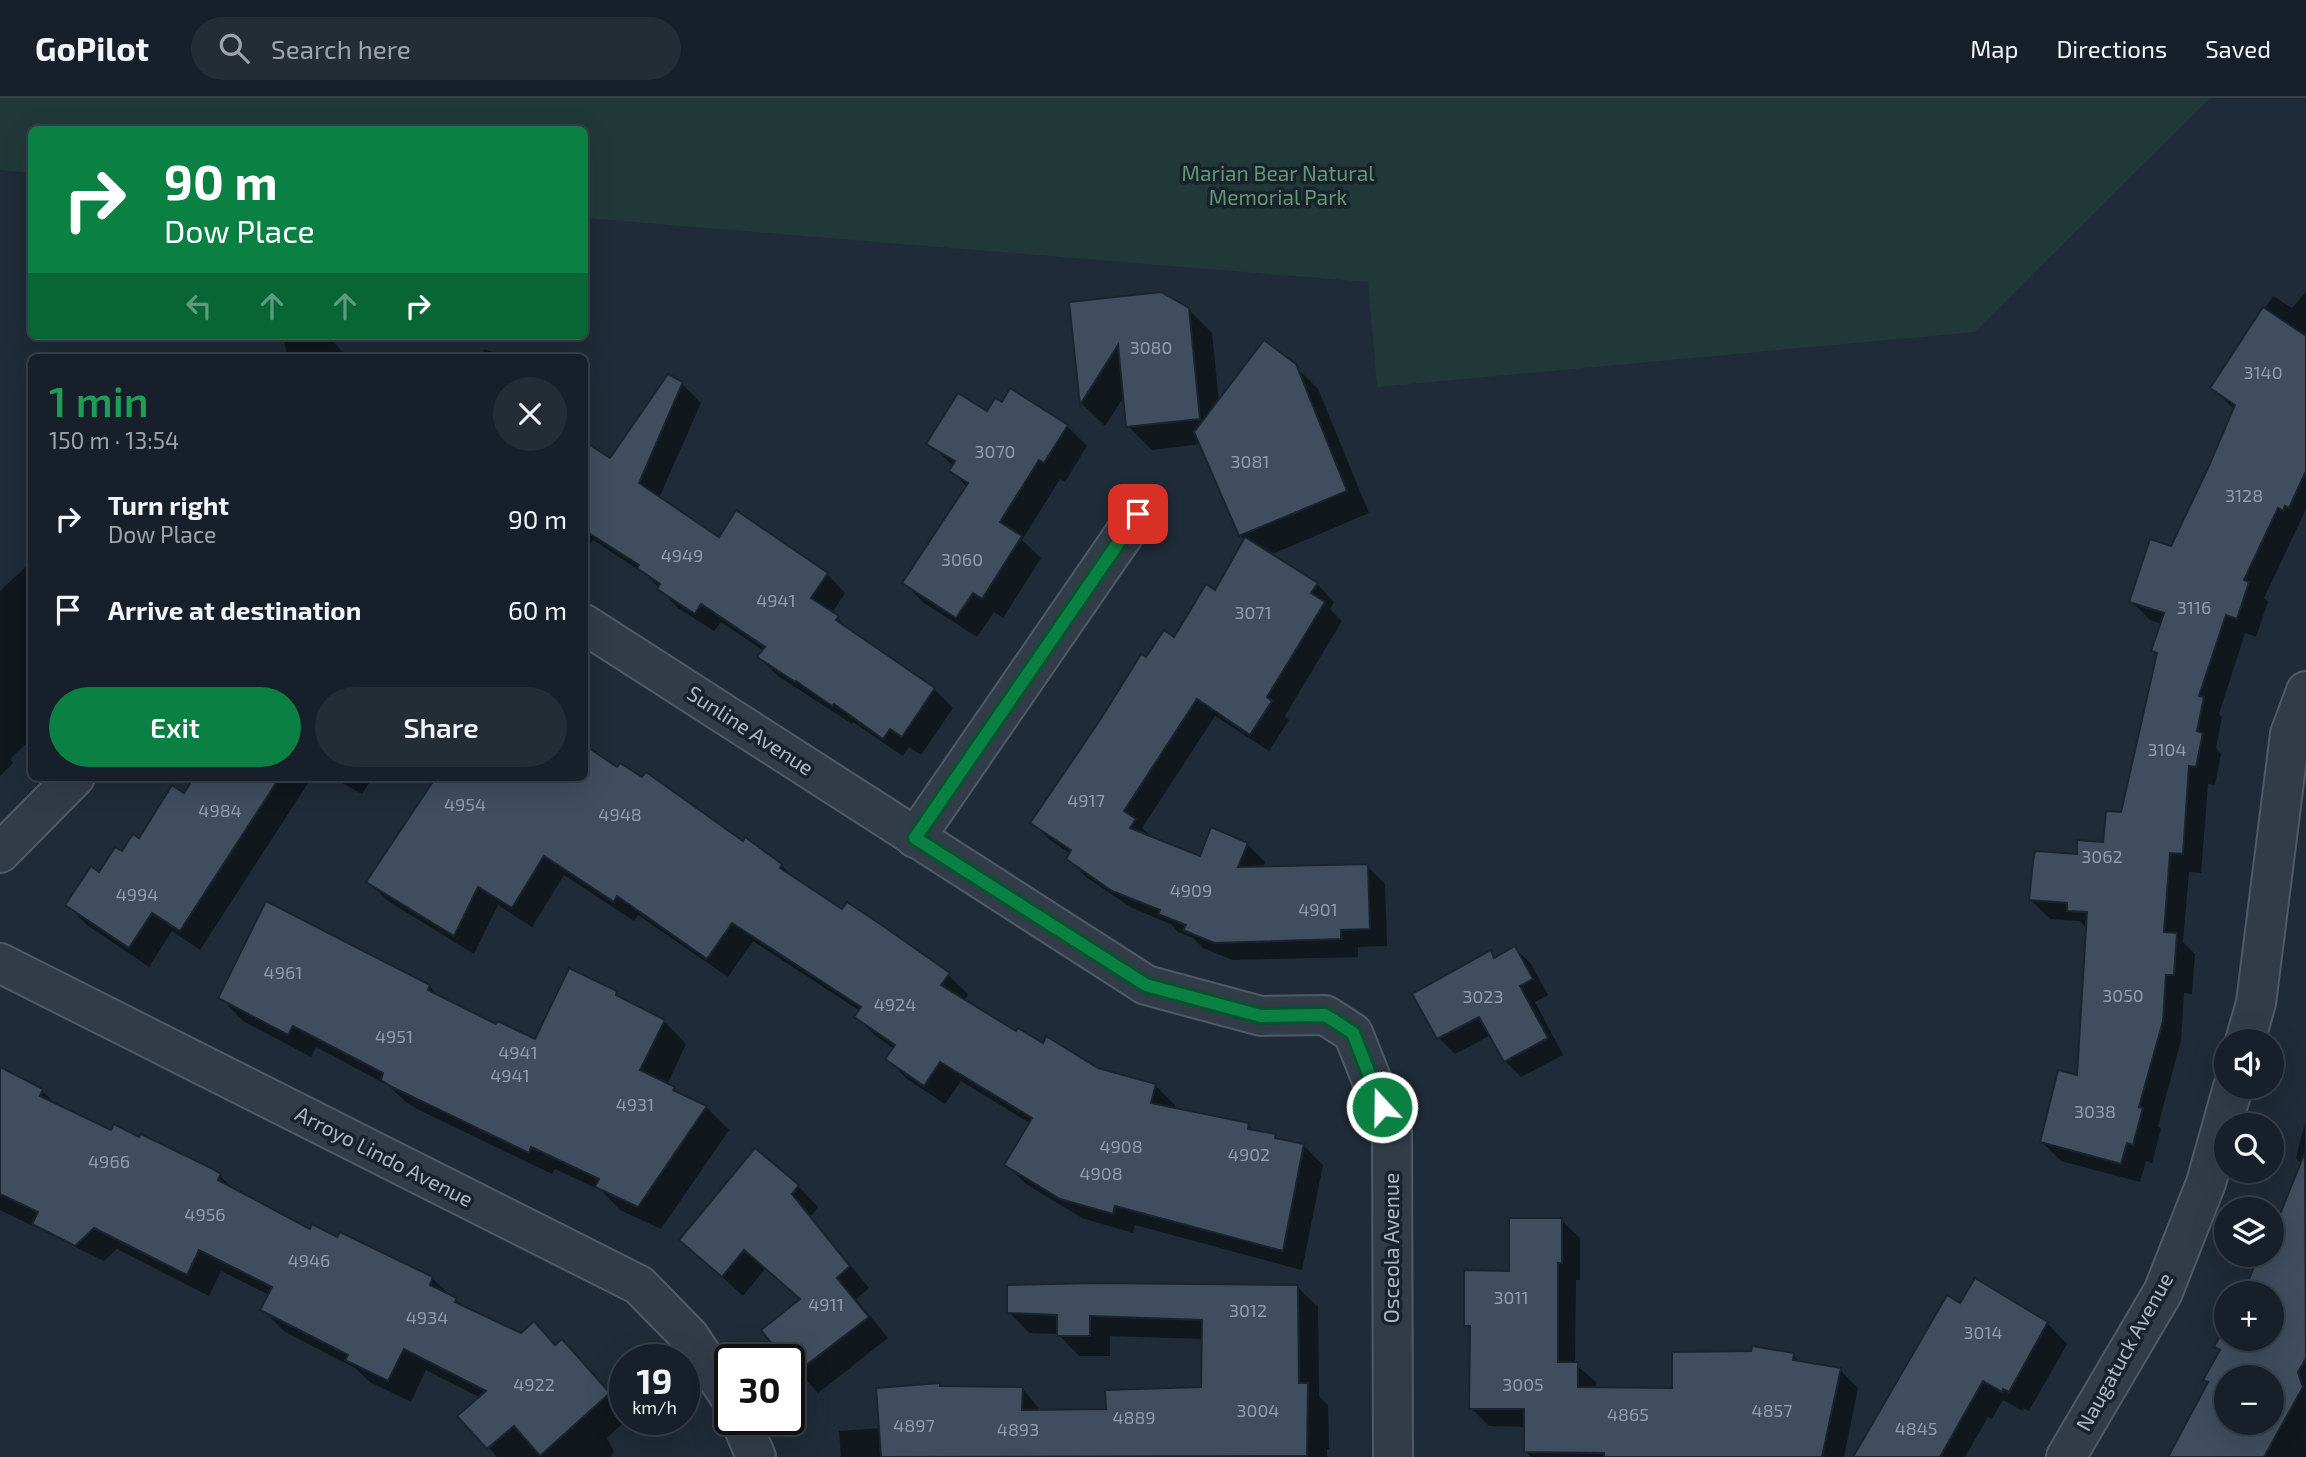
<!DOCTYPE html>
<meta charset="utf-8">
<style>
body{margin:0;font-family:"Exo 2",sans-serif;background:#242d36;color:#f1f3f6;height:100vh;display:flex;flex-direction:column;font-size:26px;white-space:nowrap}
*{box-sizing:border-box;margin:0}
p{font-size:23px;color:#9ea3a8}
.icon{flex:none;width:38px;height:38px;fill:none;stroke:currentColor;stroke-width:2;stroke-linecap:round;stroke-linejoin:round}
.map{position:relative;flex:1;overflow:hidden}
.drawer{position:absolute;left:28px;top:256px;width:560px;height:427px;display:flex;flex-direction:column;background:#17202a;border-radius:10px;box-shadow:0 7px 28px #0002,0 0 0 2px #363e47}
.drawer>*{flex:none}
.guide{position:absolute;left:28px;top:28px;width:560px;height:214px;border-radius:10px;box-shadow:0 7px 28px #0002,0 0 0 2px #363e47;background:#0b8043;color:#fff;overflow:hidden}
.buttons{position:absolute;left:2214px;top:931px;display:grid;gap:14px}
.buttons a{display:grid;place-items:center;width:70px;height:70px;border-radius:50%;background:#17202a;box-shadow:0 7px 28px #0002,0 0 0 2px #363e47;font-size:35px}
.speed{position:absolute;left:609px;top:1246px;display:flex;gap:14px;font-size:35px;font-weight:700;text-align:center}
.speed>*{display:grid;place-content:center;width:91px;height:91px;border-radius:50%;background:#17202a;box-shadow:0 7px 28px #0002,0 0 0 2px #363e47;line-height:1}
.speed small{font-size:18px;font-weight:400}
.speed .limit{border:4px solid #111;border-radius:10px;background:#fff;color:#111}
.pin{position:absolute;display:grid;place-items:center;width:60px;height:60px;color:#fff;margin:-30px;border-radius:14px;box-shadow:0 4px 10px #0006}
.me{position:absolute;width:77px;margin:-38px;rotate:339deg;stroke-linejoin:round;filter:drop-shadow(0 0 5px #0008)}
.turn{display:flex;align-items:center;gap:24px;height:147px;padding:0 21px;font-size:32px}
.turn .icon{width:91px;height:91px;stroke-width:2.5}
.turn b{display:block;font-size:49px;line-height:60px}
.lanes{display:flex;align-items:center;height:66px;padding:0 21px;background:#0003;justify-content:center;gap:35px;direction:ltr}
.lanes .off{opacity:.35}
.round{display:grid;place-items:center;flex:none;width:74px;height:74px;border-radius:37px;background:#242d36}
.headline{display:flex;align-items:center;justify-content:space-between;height:119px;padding:0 21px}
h1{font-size:42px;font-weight:600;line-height:52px;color:#1e9e55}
.button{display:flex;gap:14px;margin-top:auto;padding:14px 21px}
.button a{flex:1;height:80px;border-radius:42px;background:#0b8043;color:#fff;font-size:28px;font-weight:600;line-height:80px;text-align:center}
.button a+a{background:#242d36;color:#f1f3f6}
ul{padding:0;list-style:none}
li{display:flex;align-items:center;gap:21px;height:91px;padding:0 21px}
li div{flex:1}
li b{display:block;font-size:26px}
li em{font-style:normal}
header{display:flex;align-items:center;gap:42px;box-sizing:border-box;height:98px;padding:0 35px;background:#17202a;border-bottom:2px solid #363e47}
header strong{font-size:33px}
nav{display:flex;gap:38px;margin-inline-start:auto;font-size:24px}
.search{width:490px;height:63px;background:#242d36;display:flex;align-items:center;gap:18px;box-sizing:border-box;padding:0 24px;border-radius:38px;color:#9ea3a8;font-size:26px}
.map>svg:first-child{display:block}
</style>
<header>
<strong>GoPilot</strong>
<div class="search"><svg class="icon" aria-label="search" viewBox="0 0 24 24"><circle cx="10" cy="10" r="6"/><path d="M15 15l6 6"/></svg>Search here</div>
<nav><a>Map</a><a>Directions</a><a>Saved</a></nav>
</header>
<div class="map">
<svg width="2306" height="1359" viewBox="0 0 2306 1359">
<rect width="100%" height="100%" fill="#1f2b38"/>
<path fill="#213839" d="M 0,0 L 2210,0 L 1975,234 L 1377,289 L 1368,184 L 585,120 L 584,32 L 32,32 L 31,75 L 0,72 Z"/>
<g fill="#0007" fill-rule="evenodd">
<path d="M 2306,194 L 2306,411 L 2264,500 L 2268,504 L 2256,539 L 2245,535 L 2219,616 L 2222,619 L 2216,650 L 2221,656 L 2215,687 L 2208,686 L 2201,775 L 2189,774 L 2183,844 L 2195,856 L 2192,896 L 2184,895 L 2181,942 L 2158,1028 L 2161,1031 L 2152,1065 L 2146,1063 L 2140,1084 L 2061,1063 L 2042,1044 L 2078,980 L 2087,831 L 2080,823 L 2050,821 L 2031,802 L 2078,758 L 2104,746 L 2122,716 L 2159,558 L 2153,553 L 2162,526 L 2150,522 L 2131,503 L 2172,450 L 2235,312 L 2212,290 L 2273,198 L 2292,210 Z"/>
<path d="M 1071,205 L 1188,211 L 1212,235 L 1219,304 L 1295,268 L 1318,291 L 1369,415 L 1270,457 L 1317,486 L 1334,504 L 1330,511 L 1342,523 L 1285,618 L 1289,622 L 1269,653 L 1215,618 L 1142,730 L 1153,740 L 1201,760 L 1247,746 L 1265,764 L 1262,771 L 1367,768 L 1385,786 L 1387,848 L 1358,849 L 1358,859 L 1233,862 L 1203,850 L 1193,840 L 1178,834 L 1171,826 L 1132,810 L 1086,779 L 1068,761 L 1071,756 L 1050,742 L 1032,724 L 1175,541 L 1215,494 L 1245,443 L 1240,437 L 1201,346 L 1152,352 L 1128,328 L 1125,297 L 1105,328 L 1082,306 Z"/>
<path d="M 313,238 L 328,238 L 347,259 L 288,259 L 284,244 Z"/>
<path d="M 484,251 L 510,259 L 482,259 Z"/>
<path d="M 682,286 L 701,305 L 659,400 L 720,441 L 827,476 L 845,495 L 832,515 L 856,538 L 934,591 L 953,610 L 921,657 L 909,649 L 903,658 L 853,624 L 852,626 L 778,578 L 759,559 L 764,553 L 721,524 L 714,533 L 678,510 L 648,478 L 593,442 L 588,450 L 584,448 L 584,345 L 611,363 Z"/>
<path d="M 988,316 L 1067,328 L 1087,348 L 1065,384 L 1060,381 L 1022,442 L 1041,460 L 1003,520 L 994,514 L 977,539 L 924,505 L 904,485 L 967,389 L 951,372 L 953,368 L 929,345 Z"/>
<path d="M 32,463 L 32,640 L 10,661 L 13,665 L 0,678 L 0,493 Z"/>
<path d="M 584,649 L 618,671 L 744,745 L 746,742 L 781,767 L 798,784 L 948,877 L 968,896 L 964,903 L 1017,936 L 1097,971 L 1155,987 L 1175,1007 L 1174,1011 L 1248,1027 L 1255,1034 L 1275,1038 L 1280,1043 L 1303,1047 L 1323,1067 L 1302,1172 L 1135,1127 L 1133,1135 L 1082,1120 L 1026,1086 L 1006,1067 L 1031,1026 L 961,983 L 945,1006 L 907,981 L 888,961 L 894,951 L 876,938 L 856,919 L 860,913 L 753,843 L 728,879 L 638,817 L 634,823 L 564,777 L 532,829 L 498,807 L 474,856 L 388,803 L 368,784 L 436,679 L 584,679 Z"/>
<path d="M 196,679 L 312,679 L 200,852 L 172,833 L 149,869 L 87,827 L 67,807 L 185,697 Z"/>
<path d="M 331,679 L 373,679 L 362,696 Z"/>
<path d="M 1515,850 L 1531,866 L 1548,897 L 1535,904 L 1563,957 L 1521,979 L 1505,963 L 1491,937 L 1455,956 L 1439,940 L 1414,896 L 1490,854 L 1496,861 Z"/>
<path d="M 429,888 L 443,902 L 497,929 L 536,943 L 616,895 L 625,904 L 664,923 L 686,946 L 667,987 L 682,998 L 706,1009 L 729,1032 L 661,1131 L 620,1112 L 602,1093 L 555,1071 L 552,1076 L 417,1011 L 406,1004 L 389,988 L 316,949 L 311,959 L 243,923 L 221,900 Z"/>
<path d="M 0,968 L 42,993 L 59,1009 L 112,1035 L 220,1078 L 236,1094 L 311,1133 L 338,1141 L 432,1180 L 463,1209 L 521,1237 L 534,1226 L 556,1248 L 562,1243 L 625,1312 L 625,1321 L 627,1321 L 607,1340 L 614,1354 L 610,1359 L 497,1359 L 460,1318 L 481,1300 L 426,1272 L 411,1304 L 370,1284 L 355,1270 L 285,1234 L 263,1212 L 269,1197 L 221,1173 L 209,1198 L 117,1151 L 104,1163 L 0,1112 Z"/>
<path d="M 2305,1024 L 2306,1359 L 2170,1359 L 2209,1285 L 2221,1254 L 2216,1249 L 2226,1231 L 2226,1241 L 2272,1241 L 2272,1195 L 2245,1195 L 2261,1157 L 2272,1157 L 2272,1135 L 2274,1136 L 2302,1066 L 2296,1060 ZM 2226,1279 L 2272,1279 L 2272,1325 L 2226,1325 Z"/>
<path d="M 798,1088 L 818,1109 L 811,1118 L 869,1190 L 856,1201 L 888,1240 L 818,1295 L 789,1264 L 801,1202 L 765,1171 L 743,1198 L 682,1142 Z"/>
<path d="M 1561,1122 L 1580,1140 L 1580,1182 L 1576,1182 L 1575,1266 L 1596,1284 L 1596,1291 L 1674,1291 L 1793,1257 L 1801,1265 L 1840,1272 L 1858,1290 L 1844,1359 L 1531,1359 L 1525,1353 L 1526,1329 L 1489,1328 L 1471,1310 L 1472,1233 L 1465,1227 L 1510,1175 Z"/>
<path d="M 1297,1189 L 1318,1209 L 1319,1298 L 1328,1307 L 1329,1351 L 1327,1351 L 1327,1359 L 841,1359 L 839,1333 L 880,1330 L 939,1287 L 942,1290 L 1022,1290 L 1042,1314 L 1108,1312 L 1203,1291 L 1203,1241 L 1110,1238 L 1110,1258 L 1079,1258 L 1058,1236 L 1029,1235 L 1009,1214 Z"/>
<path d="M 1961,1207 L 2047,1225 L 2067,1246 L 2029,1313 L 2024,1310 L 2023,1313 L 2003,1302 L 1992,1321 L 1988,1319 L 1965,1359 L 1855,1359 Z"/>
</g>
<g fill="#3f4d5e" stroke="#1a242f" stroke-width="2" fill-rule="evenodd">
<path d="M 1161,194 L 1189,210 L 1200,321 L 1126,329 L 1118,247 L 1080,307 L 1069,204 Z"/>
<path d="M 2263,209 L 2306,238 L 2306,373 L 2289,410 L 2285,408 L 2283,413 L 2278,410 L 2244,482 L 2249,484 L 2237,521 L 2226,517 L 2199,598 L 2204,599 L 2197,633 L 2203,635 L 2196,669 L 2189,668 L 2183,756 L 2170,755 L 2164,834 L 2177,835 L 2174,877 L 2166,877 L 2163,923 L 2139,1009 L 2143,1010 L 2133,1047 L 2127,1045 L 2121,1066 L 2040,1044 L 2058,972 L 2077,977 L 2087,814 L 2067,813 L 2067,805 L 2029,802 L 2033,763 L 2035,753 L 2077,756 L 2077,742 L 2103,744 L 2106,713 L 2121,714 L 2157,555 L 2151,553 L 2164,515 L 2129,504 L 2150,441 L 2171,448 L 2207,372 L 2235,307 L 2210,290 Z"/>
<path d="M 1264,242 L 1296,266 L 1347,393 L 1239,438 L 1194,334 Z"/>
<path d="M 668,276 L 683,284 L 639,385 L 719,439 L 736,412 L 828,475 L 811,500 L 839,518 L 836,522 L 935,590 L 902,639 L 890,631 L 883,641 L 834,606 L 832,608 L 796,583 L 795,584 L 757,559 L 765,549 L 701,506 L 695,516 L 657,491 L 660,486 L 637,470 L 639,467 L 584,432 L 584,343 L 610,360 Z"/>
<path d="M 1010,290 L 1068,327 L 1044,365 L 1039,362 L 1000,424 L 1022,438 L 982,501 L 973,495 L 956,520 L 902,485 L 968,385 L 949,373 L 955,363 L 926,346 L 958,295 L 987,313 L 995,300 L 1002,304 Z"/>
<path d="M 1245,439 L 1318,485 L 1311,495 L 1325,504 L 1267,599 L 1272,603 L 1250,637 L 1197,601 L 1124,713 L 1136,721 L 1130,730 L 1200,758 L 1211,729 L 1248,745 L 1238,769 L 1368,766 L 1370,831 L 1341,832 L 1341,841 L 1214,845 L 1183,832 L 1186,827 L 1158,816 L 1160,812 L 1112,793 L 1066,761 L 1071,752 L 1030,725 L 1102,619 L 1141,556 L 1146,559 L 1164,532 L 1174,539 L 1206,486 L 1215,492 Z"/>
<path d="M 589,650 L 617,669 L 620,665 L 642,679 L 646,674 L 743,743 L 745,739 L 782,766 L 780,770 L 842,811 L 847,804 L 886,830 L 950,875 L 941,887 L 1016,933 L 1018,930 L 1043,945 L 1046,938 L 1098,970 L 1156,986 L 1151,1005 L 1249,1025 L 1248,1031 L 1276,1036 L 1275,1040 L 1304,1046 L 1283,1153 L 1115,1108 L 1113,1116 L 1060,1101 L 1004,1067 L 1032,1020 L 940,964 L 924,988 L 885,961 L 895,947 L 854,919 L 861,909 L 732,825 L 707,861 L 617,798 L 614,804 L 544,758 L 512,810 L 478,789 L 454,838 L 366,784 L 436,679 L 584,679 L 584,657 Z"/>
<path d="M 194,679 L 280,679 L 180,833 L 152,815 L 129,850 L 65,807 L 91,768 L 99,774 L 115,749 L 122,753 L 133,736 L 139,740 L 172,687 L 184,695 Z"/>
<path d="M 266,803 L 430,887 L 428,892 L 496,926 L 498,923 L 535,941 L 569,870 L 617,893 L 616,897 L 665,922 L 640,972 L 675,989 L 673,992 L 707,1008 L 638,1109 L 595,1089 L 599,1081 L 531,1049 L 529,1055 L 392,989 L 381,982 L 383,975 L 293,928 L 288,937 L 218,900 Z"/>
<path d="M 1515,848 L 1533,881 L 1520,888 L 1548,940 L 1504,964 L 1479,919 L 1437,941 L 1412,896 L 1491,852 L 1494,860 Z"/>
<path d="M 0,969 L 43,991 L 40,998 L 111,1032 L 114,1026 L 139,1039 L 141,1036 L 209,1069 L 221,1076 L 218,1082 L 310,1131 L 312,1126 L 337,1139 L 340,1134 L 433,1179 L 430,1187 L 457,1200 L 455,1204 L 521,1235 L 534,1223 L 555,1247 L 562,1241 L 610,1295 L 540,1358 L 514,1328 L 487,1351 L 457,1318 L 486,1293 L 404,1251 L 388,1283 L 345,1262 L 348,1257 L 260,1212 L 272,1189 L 199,1152 L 187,1177 L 94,1130 L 75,1148 L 32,1126 L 38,1114 L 0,1096 Z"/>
<path d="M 755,1050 L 799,1087 L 792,1096 L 850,1168 L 837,1180 L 869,1219 L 796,1275 L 789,1266 L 789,1262 L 785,1262 L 761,1232 L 800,1201 L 744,1152 L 722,1179 L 679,1142 Z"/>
<path d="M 2305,1054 L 2306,1260 L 2298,1274 L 2303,1289 L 2264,1359 L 2168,1359 L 2208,1284 L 2203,1282 L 2220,1252 L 2214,1249 L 2226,1227 L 2226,1241 L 2272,1241 L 2272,1195 L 2243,1195 L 2259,1157 L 2272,1157 L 2272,1136 ZM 2226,1279 L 2272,1279 L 2272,1325 L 2226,1325 Z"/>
<path d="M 1509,1120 L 1562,1120 L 1562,1165 L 1558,1165 L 1558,1264 L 1578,1264 L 1578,1289 L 1672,1290 L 1672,1254 L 1751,1253 L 1752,1248 L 1794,1255 L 1793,1262 L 1841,1270 L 1822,1359 L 1604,1359 L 1604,1355 L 1524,1354 L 1524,1311 L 1469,1311 L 1470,1228 L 1464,1228 L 1464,1172 L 1509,1173 Z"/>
<path d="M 1975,1180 L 2048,1224 L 2009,1294 L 2003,1291 L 2002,1294 L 1983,1283 L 1940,1359 L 1853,1359 L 1947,1197 L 1960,1205 Z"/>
<path d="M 1098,1185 L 1298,1187 L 1299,1285 L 1308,1285 L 1307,1358 L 881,1359 L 876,1290 L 940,1285 L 940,1288 L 1023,1289 L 1022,1312 L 1106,1311 L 1105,1292 L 1201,1289 L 1202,1222 L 1090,1218 L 1090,1238 L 1057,1238 L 1057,1217 L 1007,1215 L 1007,1187 Z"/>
</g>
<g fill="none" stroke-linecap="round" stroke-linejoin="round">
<g stroke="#505a67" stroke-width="42">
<g id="minor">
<path d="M 584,526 L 1146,887 L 1261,918 L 1325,917 L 1353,935 L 1392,1033 L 1393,1359"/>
<path d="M 915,740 L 1138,416"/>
<path d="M 0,755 L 75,679"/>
<path d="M 0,865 L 639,1187 L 689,1238 L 730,1299"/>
<path d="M 2245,943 L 2256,905 L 2290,636 L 2306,593"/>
<path d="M 740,1321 L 756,1359"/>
<path d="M 2066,1359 L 2163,1194 L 2206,1085 L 2233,989"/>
</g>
</g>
<use href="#minor" stroke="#323c49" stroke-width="38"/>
</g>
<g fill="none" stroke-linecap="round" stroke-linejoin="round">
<g stroke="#07532c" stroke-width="18">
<path id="route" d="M 1138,416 L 915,740 L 1146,887 L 1261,918 L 1325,917 L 1353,935 L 1382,1009"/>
</g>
<use href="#route" stroke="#0b8043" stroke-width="12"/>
</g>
<g text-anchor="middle" stroke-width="7" stroke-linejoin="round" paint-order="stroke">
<g font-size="18" fill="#919cac">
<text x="1151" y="256">3080</text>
<text x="2263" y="281">3140</text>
<text x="995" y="360">3070</text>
<text x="1250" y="370">3081</text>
<text x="2244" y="404">3128</text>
<text x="682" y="464">4949</text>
<text x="962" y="468">3060</text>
<text x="776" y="509">4941</text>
<text x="2194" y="516">3116</text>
<text x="1253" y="521">3071</text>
<text x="2167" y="658">3104</text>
<text x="1086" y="709">4917</text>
<text x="465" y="713">4954</text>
<text x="220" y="719">4984</text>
<text x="620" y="723">4948</text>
<text x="2102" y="765">3062</text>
<text x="1191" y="799">4909</text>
<text x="137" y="803">4994</text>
<text x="1318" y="818">4901</text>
<text x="283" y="881">4961</text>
<text x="2123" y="904">3050</text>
<text x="1483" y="905">3023</text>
<text x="895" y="913">4924</text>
<text x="394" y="945">4951</text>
<text x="518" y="961">4941</text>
<text x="510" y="984">4941</text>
<text x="635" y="1013">4931</text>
<text x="2095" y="1020">3038</text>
<text x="1121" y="1055">4908</text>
<text x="1249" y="1063">4902</text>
<text x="109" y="1070">4966</text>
<text x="1101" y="1082">4908</text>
<text x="205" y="1123">4956</text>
<text x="309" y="1169">4946</text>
<text x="1511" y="1206">3011</text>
<text x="826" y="1213">4911</text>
<text x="1248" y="1219">3012</text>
<text x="427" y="1226">4934</text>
<text x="1983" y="1241">3014</text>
<text x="534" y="1293">4922</text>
<text x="1523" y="1293">3005</text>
<text x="1258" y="1319">3004</text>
<text x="1772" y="1319">4857</text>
<text x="1628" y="1323">4865</text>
<text x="1134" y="1326">4889</text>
<text x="914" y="1334">4897</text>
<text x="1916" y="1337">4845</text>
<text x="1018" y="1338">4893</text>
</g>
<g font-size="21" fill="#63976d" stroke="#18222d">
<text x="1278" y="83">Marian Bear Natural<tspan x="1278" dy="24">Memorial Park</tspan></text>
</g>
<g font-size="21" fill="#acb7c6" stroke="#18222d">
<text transform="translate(750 633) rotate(33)" y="7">Sunline Avenue</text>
<text transform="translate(384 1059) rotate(27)" y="7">Arroyo Lindo Avenue</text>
<text transform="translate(1392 1150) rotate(-90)" y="7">Osceola Avenue</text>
<text transform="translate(2125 1254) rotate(-61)" y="7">Naugatuck Avenue</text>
</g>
</g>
</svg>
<div class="buttons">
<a><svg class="icon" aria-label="sound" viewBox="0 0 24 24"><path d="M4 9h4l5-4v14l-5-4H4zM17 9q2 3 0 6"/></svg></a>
<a><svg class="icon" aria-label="search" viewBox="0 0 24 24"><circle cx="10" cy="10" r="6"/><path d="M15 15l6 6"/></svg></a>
<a><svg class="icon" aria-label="layers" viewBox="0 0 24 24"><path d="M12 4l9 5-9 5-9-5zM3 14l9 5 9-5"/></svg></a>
<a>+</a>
<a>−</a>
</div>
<div class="speed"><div>19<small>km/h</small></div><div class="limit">30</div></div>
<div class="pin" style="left:1138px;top:416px;background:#d93025"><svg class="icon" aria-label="arrive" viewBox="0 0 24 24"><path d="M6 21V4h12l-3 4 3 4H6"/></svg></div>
<svg class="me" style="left:1382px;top:1009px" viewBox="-20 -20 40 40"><circle r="17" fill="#0b8043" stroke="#fff" stroke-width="3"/><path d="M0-11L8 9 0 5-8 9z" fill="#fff"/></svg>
<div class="guide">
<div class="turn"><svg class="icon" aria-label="right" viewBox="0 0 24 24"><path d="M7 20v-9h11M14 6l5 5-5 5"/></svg><div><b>90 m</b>Dow Place</div></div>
<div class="lanes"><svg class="icon off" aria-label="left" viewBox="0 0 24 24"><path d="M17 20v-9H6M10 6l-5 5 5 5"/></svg><svg class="icon off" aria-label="ahead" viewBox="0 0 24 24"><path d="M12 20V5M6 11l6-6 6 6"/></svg><svg class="icon off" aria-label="ahead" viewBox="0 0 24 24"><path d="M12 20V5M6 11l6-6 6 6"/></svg><svg class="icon" aria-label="right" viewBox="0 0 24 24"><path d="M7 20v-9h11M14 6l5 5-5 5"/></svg></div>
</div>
<section class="drawer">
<div class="headline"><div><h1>1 min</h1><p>150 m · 13:54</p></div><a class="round"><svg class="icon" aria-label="close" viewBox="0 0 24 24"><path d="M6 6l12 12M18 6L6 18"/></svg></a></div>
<ul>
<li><svg class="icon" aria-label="right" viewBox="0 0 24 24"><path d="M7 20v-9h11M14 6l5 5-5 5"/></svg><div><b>Turn right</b><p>Dow Place</p></div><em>90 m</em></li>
<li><svg class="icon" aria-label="arrive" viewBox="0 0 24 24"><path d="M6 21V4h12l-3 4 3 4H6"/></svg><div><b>Arrive at destination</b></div><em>60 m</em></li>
</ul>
<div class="button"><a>Exit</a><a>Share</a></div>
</section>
</div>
